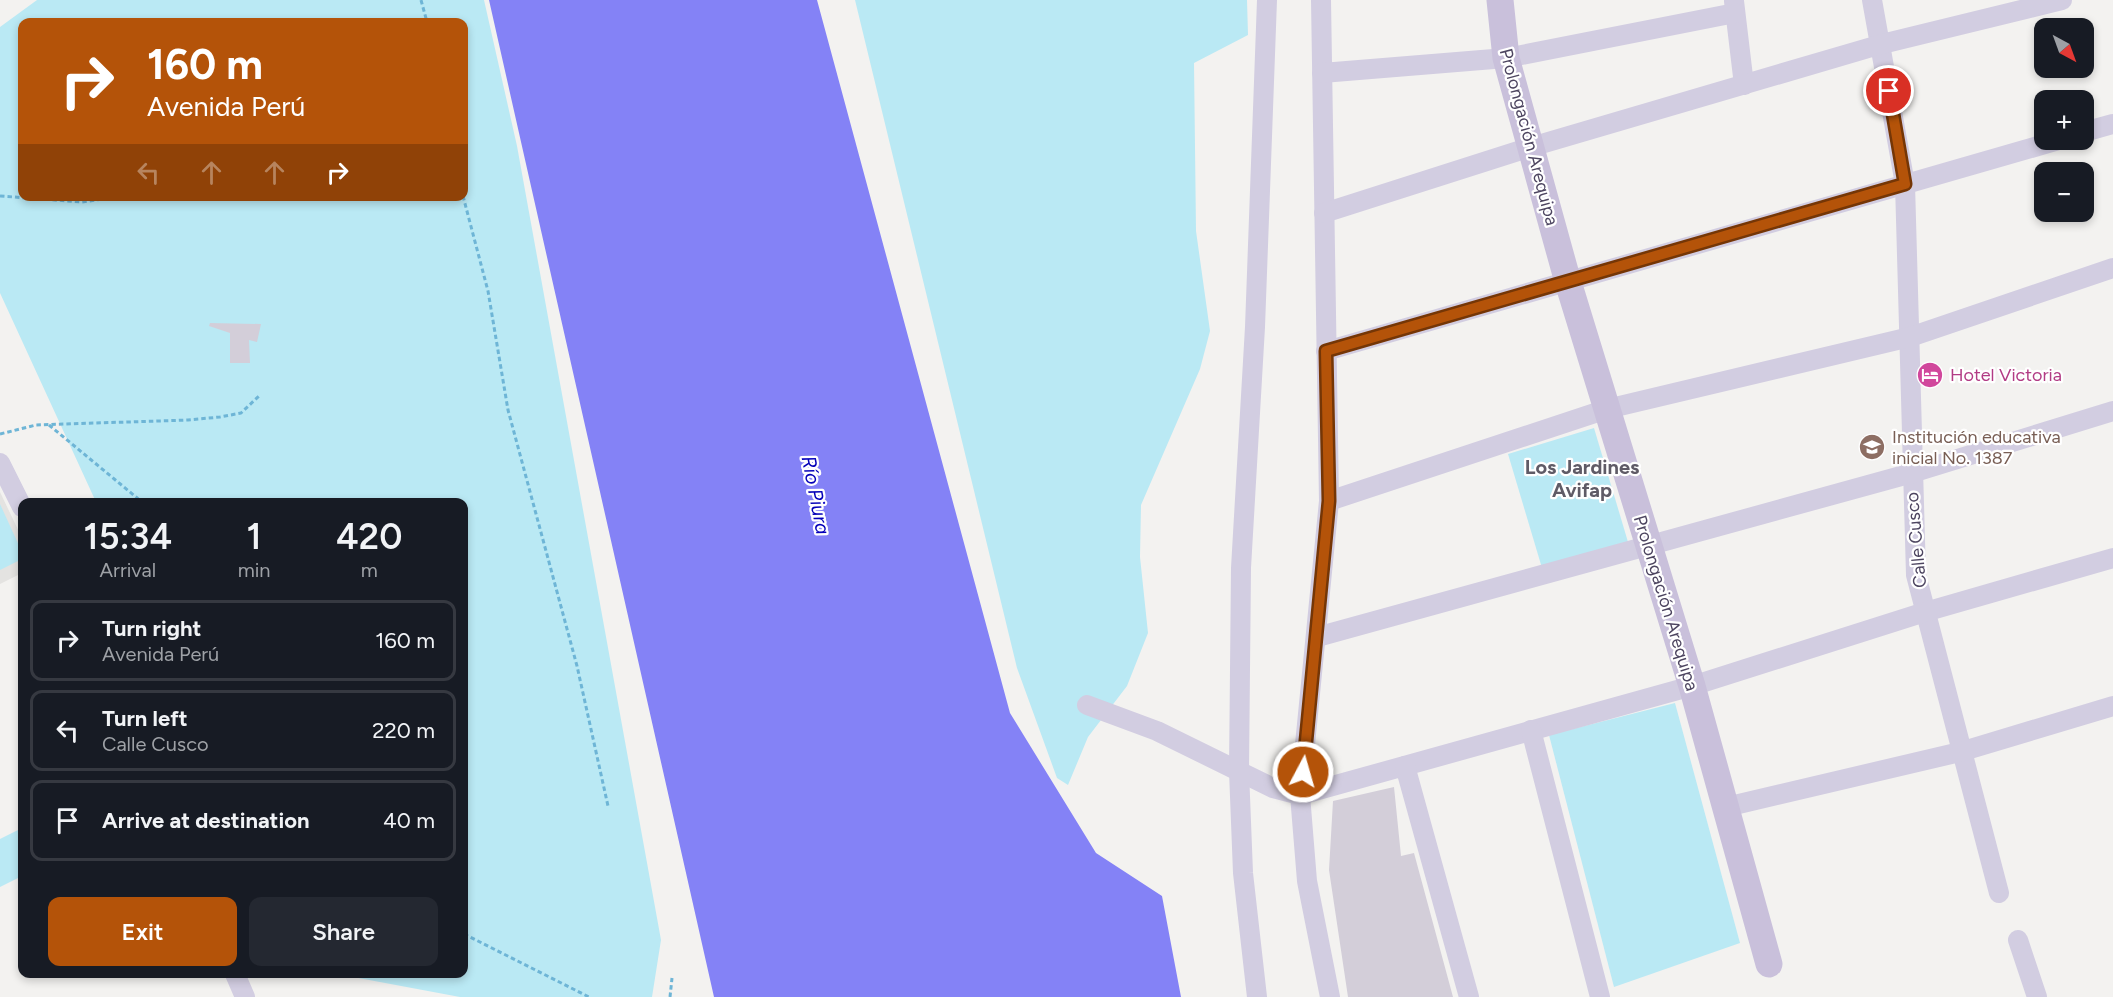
<!DOCTYPE html>
<meta charset="utf-8">
<style>
body{margin:0;font-family:Figtree,sans-serif;background:#242831;color:#f1f3f6;height:100vh;display:flex;flex-direction:column;font-size:22px;white-space:nowrap}
*{box-sizing:border-box;margin:0}
p{font-size:20px;color:#9ea1a6}
.icon{flex:none;width:33px;height:33px;fill:none;stroke:currentColor;stroke-width:2;stroke-linecap:round;stroke-linejoin:round}
.map{position:relative;flex:1;overflow:hidden}
.panel{position:absolute;left:18px;top:498px;width:450px;height:480px;display:flex;flex-direction:column;background:#171b24;border-radius:12px;box-shadow:0 3px 9px #0003}
.panel>*{flex:none}
.banner{position:absolute;left:18px;top:18px;width:450px;height:183px;border-radius:12px;box-shadow:0 3px 9px #0003;background:#b45309;color:#fff;overflow:hidden}
.needle{width:39px;rotate:139deg}
.fabs{position:absolute;left:2034px;top:18px;display:grid;gap:12px}
.fabs a{display:grid;place-items:center;width:60px;height:60px;border-radius:12px;background:#171b24;box-shadow:0 3px 9px #0003;font-size:30px}
.pin{position:absolute;display:grid;place-items:center;width:51px;height:51px;color:#fff;margin:-26px;border:3px solid #fff;border-radius:50%;box-shadow:0 2px 6px #0007}
.me{position:absolute;width:66px;margin:-33px;rotate:6deg;stroke-linejoin:round;filter:drop-shadow(0 0 4px #0008)}
.turn{display:flex;align-items:center;gap:21px;height:126px;padding:0 30px;font-size:27px}
.turn .icon{width:78px;height:78px;stroke-width:2.5}
.turn b{display:block;font-size:42px;line-height:51px}
.lanes{display:flex;align-items:center;height:57px;padding:0 30px;background:#0003;justify-content:center;gap:30px;direction:ltr}
.lanes .off{opacity:.35}
.eta{display:flex;justify-content:space-evenly;align-items:center;height:102px;text-align:center}
.eta b{font-size:36px;font-weight:600;line-height:42px}
.cta{display:flex;gap:12px;margin-top:auto;padding:12px 30px}
.cta a{flex:1;height:69px;border-radius:12px;background:#b45309;color:#fff;font-size:24px;font-weight:600;line-height:69px;text-align:center}
.cta a+a{background:#242831;color:#f1f3f6}
ul{padding:0;list-style:none}
li{display:flex;align-items:center;gap:18px;height:81px;margin:0 12px 9px;padding:0 18px;border:3px solid #363941;border-radius:12px}
li div{flex:1}
li b{display:block;font-size:22px}
li em{font-style:normal}
.map>svg:first-child{display:block}
</style>
<div class="map">
<svg width="2113" height="997" viewBox="0 0 2113 997">
<rect width="100%" height="100%" fill="#f3f2f0"/>
<path fill="#e4e3e1" d="M 0,492 L 22,538 L 22,573 L 0,584 Z"/>
<g fill="#bae9f4" fill-rule="evenodd">
<path d="M 37,0 L 484,0 L 517,146 L 661,940 L 652,997 L 460,997 L 337,974 L 464,974 L 464,502 L 96,502 L 0,293 L 0,27 ZM 22,22 L 464,22 L 464,196 L 22,196 Z"/>
<path d="M 855,0 L 1247,0 L 1248,35 L 1194,63 L 1196,231 L 1210,331 L 1200,369 L 1141,505 L 1140,557 L 1148,633 L 1127,686 L 1088,737 L 1068,785 L 1057,778 L 1017,668 Z"/>
<path d="M 1594,428 L 1628,542 L 1542,568 L 1508,454 Z"/>
<path d="M 0,504 L 22,552 L 22,559 L 0,570 Z"/>
<path d="M 1675,703 L 1740,943 L 1614,987 L 1549,735 Z"/>
<path d="M 22,828 L 22,876 L 0,887 L 0,839 Z"/>
</g>
<path fill="#8482f6" d="M 489,0 L 817,0 L 1010,713 L 1096,853 L 1162,896 L 1181,997 L 714,997 Z"/>
<g fill="#d3ced9">
<path d="M 210,323 L 261,324 L 257,342 L 249,340 L 250,363 L 230,363 L 230,333 L 209,326 Z"/>
<path d="M 1394,787 L 1401,856 L 1414,853 L 1453,997 L 1348,997 L 1329,870 L 1333,801 Z"/>
</g>
<g fill="none" stroke-linecap="round" stroke-linejoin="round">
<g stroke="#6eb5d6" stroke-width="3" stroke-dasharray="4.5 3" stroke-linecap="butt">
<path d="M 421,0 L 427,22"/>
<path d="M 0,196 L 82,202 L 125,196"/>
<path d="M 463,196 L 488,291 L 508,410 L 577,666 L 608,806"/>
<path d="M 49,425 L 142,502"/>
<path d="M 0,434 L 36,425 L 188,420 L 220,417 L 241,413 L 260,395"/>
<path d="M 464,934 L 589,997"/>
<path d="M 670,997 L 672,978"/>
</g>
<g stroke="#d2cde1" stroke-width="20">
<path d="M 1321,0 L 1329,501 L 1300,795 L 1307,881 L 1330,997"/>
<path d="M 1872,0 L 1905,184 L 1916,575 L 1999,893"/>
<path d="M 1734,1 L 1744,85"/>
<path d="M 1322,73 L 1506,58 L 1735,13"/>
<path d="M 2084,132 L 2113,124"/>
<path d="M 1324,213 L 1531,147 L 1882,44 L 2062,0"/>
<path d="M 1326,351 L 2059,140"/>
<path d="M 0,463 L 22,507"/>
<path d="M 1329,501 L 1607,409 L 1910,337 L 2113,268"/>
<path d="M 1317,637 L 1912,473 L 2113,411"/>
<path d="M 1087,705 L 1157,731 L 1273,788 L 1300,795 L 1692,686 L 1925,612 L 2113,558"/>
<path d="M 1531,730 L 1600,997"/>
<path d="M 1405,766 L 1469,997"/>
<path d="M 1726,807 L 1960,752 L 2113,706"/>
<path d="M 2018,940 L 2037,997"/>
<path d="M 235,974 L 245,997"/>
<path d="M 1257,997 L 1243,873 L 1239,771 L 1241,568 L 1255,327 L 1267,0"/>
</g>
<path stroke="#c9c0db" stroke-width="27" d="M 1500,0 L 1506,58 L 1568,282 L 1692,686 L 1769,964"/>
</g>
<g fill="none" stroke-linecap="round" stroke-linejoin="round">
<g stroke="#753606" stroke-width="15">
<path id="route" d="M 1303,772 L 1329,501 L 1326,351 L 1905,184 L 1889,91"/>
</g>
<use href="#route" stroke="#b45309" stroke-width="10"/>
</g>
<defs>
<g id="hotel-disc" transform="scale(1.35)"><circle r="9.5" fill="#d1479c" stroke="#fff"/><path d="M-6-4.5h1.5V1H6V5H4.5V3h-9V5H-6ZM-4 0a1.8 1.8 0 1 1 3.6 0ZM.5 0V-2.5h3Q6-2.5 6 0Z" fill="#fff"/></g>
<g id="school-disc" transform="scale(1.35)"><circle r="9.5" fill="#8d6e63" stroke="#fff"/><path d="M0-5L7-2L0 1L-7-2ZM-4 1L0 2.5L4 1V4Q0 6-4 4Z" fill="#fff"/></g>
</defs>
<g fill-rule="evenodd">
<use href="#hotel-disc" x="1930" y="375"/>
<use href="#school-disc" x="1872" y="447"/>
</g>
<g text-anchor="middle" stroke-width="4.5" stroke-linejoin="round" paint-order="stroke">
<g font-size="18" fill="#4d4560" stroke="#fff">
<text transform="translate(1529 137) rotate(75)" y="6">Prolongación Arequipa</text>
<text transform="translate(1916 540) rotate(-95)" y="6">Calle Cusco</text>
<text transform="translate(1666 603) rotate(73)" y="6">Prolongación Arequipa</text>
</g>
<g font-size="18" fill="#b23c85" stroke="#fff" text-anchor="start">
<text x="1950" y="381">Hotel Victoria</text>
</g>
<g font-size="18" fill="#785e54" stroke="#fff" text-anchor="start">
<text x="1892" y="443">Institución educativa<tspan x="1892" dy="21">inicial No. 1387</tspan></text>
</g>
<g font-size="20" font-weight="bold" fill="#5f5b66" stroke="#fff">
<text x="1582" y="474">Los Jardines<tspan x="1582" dy="23">Avifap</tspan></text>
</g>
<g font-size="20" font-style="italic" fill="#0400b8" stroke="#fff">
<text transform="translate(816 495) rotate(79)" y="7">Río Piura</text>
</g>
</g>
</svg>
<div class="fabs">
<a><svg class="needle" viewBox="-14 -14 28 28"><path d="M0-13l5 13h-10z" fill="#e53935"/><path d="M0 13l5-13h-10z" fill="#9ea1a6"/></svg></a>
<a>+</a>
<a>−</a>
</div>
<div class="pin" style="left:1889px;top:91px;background:#d93025"><svg class="icon" aria-label="arrive" viewBox="0 0 24 24"><path d="M6 21V4h12l-3 4 3 4H6"/></svg></div>
<svg class="me" style="left:1303px;top:772px" viewBox="-20 -20 40 40"><circle r="17" fill="#b45309" stroke="#fff" stroke-width="3"/><path d="M0-11L8 9 0 5-8 9z" fill="#fff"/></svg>
<div class="banner">
<div class="turn"><svg class="icon" aria-label="right" viewBox="0 0 24 24"><path d="M7 20v-9h11M14 6l5 5-5 5"/></svg><div><b>160 m</b>Avenida Perú</div></div>
<div class="lanes"><svg class="icon off" aria-label="left" viewBox="0 0 24 24"><path d="M17 20v-9H6M10 6l-5 5 5 5"/></svg><svg class="icon off" aria-label="ahead" viewBox="0 0 24 24"><path d="M12 20V5M6 11l6-6 6 6"/></svg><svg class="icon off" aria-label="ahead" viewBox="0 0 24 24"><path d="M12 20V5M6 11l6-6 6 6"/></svg><svg class="icon" aria-label="right" viewBox="0 0 24 24"><path d="M7 20v-9h11M14 6l5 5-5 5"/></svg></div>
</div>
<section class="panel">
<div class="eta">
<div><b>15:34</b><p>Arrival</p></div>
<div><b>1</b><p>min</p></div>
<div><b>420</b><p>m</p></div>
</div>
<ul>
<li><svg class="icon" aria-label="right" viewBox="0 0 24 24"><path d="M7 20v-9h11M14 6l5 5-5 5"/></svg><div><b>Turn right</b><p>Avenida Perú</p></div><em>160 m</em></li>
<li><svg class="icon" aria-label="left" viewBox="0 0 24 24"><path d="M17 20v-9H6M10 6l-5 5 5 5"/></svg><div><b>Turn left</b><p>Calle Cusco</p></div><em>220 m</em></li>
<li><svg class="icon" aria-label="arrive" viewBox="0 0 24 24"><path d="M6 21V4h12l-3 4 3 4H6"/></svg><div><b>Arrive at destination</b></div><em>40 m</em></li>
</ul>
<div class="cta"><a>Exit</a><a>Share</a></div>
</section>
</div>
